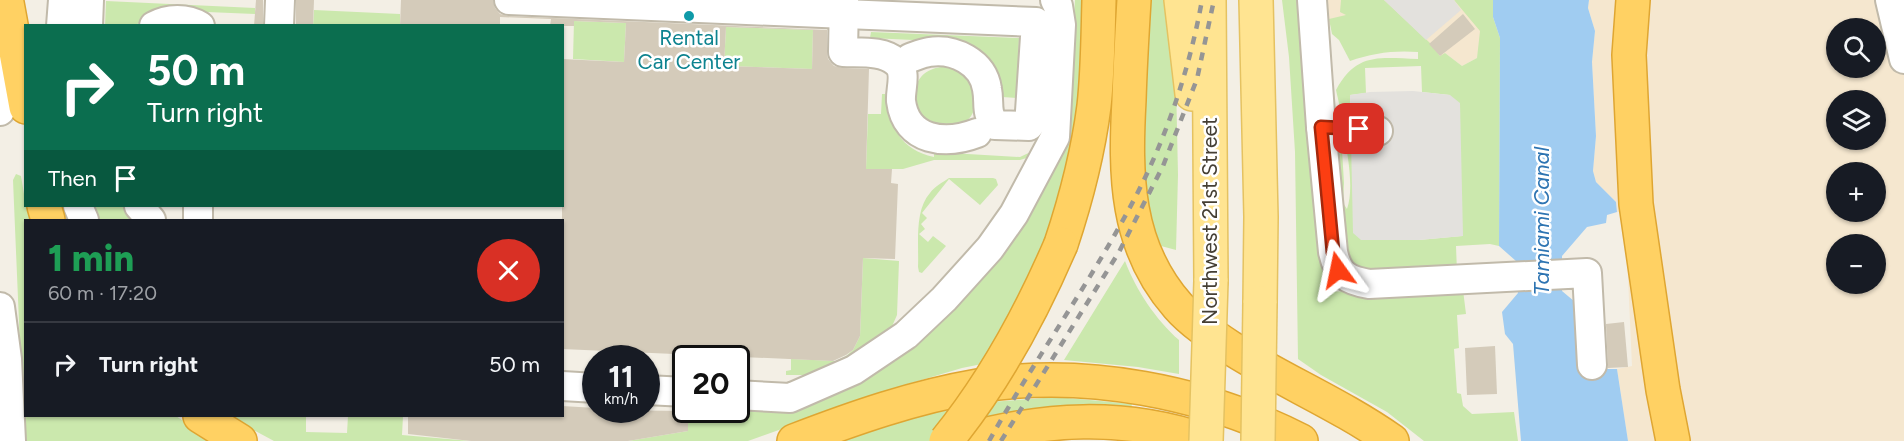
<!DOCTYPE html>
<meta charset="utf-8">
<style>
body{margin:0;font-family:Figtree,sans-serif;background:#242831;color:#f1f3f6;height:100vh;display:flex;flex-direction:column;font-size:22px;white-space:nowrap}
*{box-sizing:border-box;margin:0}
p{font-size:20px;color:#9ea1a6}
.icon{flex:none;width:33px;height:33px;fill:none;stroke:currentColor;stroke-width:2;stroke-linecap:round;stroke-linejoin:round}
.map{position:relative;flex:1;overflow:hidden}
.sheet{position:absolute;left:24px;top:219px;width:540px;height:198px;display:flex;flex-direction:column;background:#171b24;border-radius:0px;box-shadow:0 2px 4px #0004}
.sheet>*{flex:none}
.banner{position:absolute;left:24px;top:24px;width:540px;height:183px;border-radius:0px;box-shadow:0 2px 4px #0004;background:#0b6e4f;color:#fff;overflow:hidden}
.fabs{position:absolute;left:1826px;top:18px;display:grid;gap:12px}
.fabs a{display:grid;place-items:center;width:60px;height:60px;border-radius:50%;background:#171b24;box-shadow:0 2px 4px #0004;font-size:30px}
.speed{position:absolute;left:582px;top:345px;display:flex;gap:12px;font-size:30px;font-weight:700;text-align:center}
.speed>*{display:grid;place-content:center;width:78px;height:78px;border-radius:50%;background:#171b24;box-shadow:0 2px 4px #0004;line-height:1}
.speed small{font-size:15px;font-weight:400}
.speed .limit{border:3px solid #111;border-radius:9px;background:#fff;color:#111}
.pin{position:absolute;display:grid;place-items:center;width:51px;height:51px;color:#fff;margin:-26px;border-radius:12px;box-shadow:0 3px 9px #0006}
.me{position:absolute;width:66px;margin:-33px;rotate:348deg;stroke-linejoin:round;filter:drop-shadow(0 0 4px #0008)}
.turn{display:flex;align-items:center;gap:21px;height:126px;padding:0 24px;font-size:27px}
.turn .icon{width:78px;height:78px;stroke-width:2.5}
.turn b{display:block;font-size:42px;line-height:51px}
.then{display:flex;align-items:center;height:57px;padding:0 24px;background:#0003;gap:12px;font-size:22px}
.round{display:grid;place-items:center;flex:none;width:63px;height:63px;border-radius:32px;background:#242831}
.head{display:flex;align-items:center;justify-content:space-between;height:102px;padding:0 24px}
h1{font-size:36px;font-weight:800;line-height:45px;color:#1e9e55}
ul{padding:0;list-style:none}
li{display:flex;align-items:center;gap:18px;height:84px;padding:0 24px;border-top:2px solid #363941}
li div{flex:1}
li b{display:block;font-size:22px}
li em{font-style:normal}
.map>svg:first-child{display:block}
</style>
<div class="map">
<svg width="1904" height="441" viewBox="0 0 1904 441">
<rect width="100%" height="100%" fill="#f3efe5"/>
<g fill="#f5e7cf" fill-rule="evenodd">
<path d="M 1320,0 L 1493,0 L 1477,58 L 1462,66 L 1445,53 L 1441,57 L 1426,40 L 1319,23 Z"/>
<path d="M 1589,0 L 1904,0 L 1904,441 L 1628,441 L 1617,369 L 1632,366 L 1625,212 L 1617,212 L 1616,202 L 1596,182 L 1593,171 L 1596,136 L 1592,62 L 1595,31 L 1588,8 ZM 1836,28 L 1875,28 L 1875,68 L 1836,68 ZM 1836,100 L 1875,100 L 1875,140 L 1836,140 ZM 1836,172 L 1875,172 L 1875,212 L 1836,212 ZM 1836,244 L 1875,244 L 1875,284 L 1836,284 Z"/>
</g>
<g fill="#cbe8ad">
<path d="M 1075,0 L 1084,0 L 1078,108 L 1064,183 L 1039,259 L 982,364 L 962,368 L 908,384 L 748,441 L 628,441 L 688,431 L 688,411 L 690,411 L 691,410 L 736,410 L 737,406 L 783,407 L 1001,249 L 1072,47 Z"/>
<path d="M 1150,0 L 1168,0 L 1176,82 L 1178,175 L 1176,250 L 1161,246 L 1150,216 L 1143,165 Z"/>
<path d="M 1282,0 L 1305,0 L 1317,175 L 1328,284 L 1325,285 L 1326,292 L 1394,289 L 1463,290 L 1466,314 L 1457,315 L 1459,348 L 1454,349 L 1457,393 L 1461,394 L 1463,406 L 1472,414 L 1514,412 L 1518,441 L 1424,441 L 1387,412 L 1321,375 L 1298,359 L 1295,152 L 1289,57 Z"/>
<path d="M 1341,0 L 1384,0 L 1430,43 L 1440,56 L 1445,53 L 1462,66 L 1477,58 L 1480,31 L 1454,0 L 1493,0 L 1493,17 L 1500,38 L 1499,246 L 1490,244 L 1456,246 L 1457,272 L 1360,274 L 1343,252 L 1334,140 L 1339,137 L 1342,150 L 1344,183 L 1343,203 L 1347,209 C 1354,190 1348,155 1344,136 L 1348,137 L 1378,240 L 1419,240 L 1462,236 L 1450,95 L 1422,92 L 1421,66 L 1365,68 L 1366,93 L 1350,95 L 1350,124 L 1345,130 L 1336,90 C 1357,52 1379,58 1418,59 L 1418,52 C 1395,50 1372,53 1350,61 L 1339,40 L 1332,34 L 1329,19 L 1346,15 L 1340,12 Z"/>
<path d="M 106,1 L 255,8 L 255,14 L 183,11 L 143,20 L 136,25 L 105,26 Z"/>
<path d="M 314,10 L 400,14 L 400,25 L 313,26 Z"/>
<path d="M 574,21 L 626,23 L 624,62 L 573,59 Z"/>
<path d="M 726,27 L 813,30 L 812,69 L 724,66 Z"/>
<path d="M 871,32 L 1019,38 L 1017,98 L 1002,97 L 999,80 L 996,70 L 957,42 L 870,38 Z"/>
<path d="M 946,66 C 962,68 973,75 975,92 C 978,114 969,123 949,130 C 941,127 928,124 922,118 C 918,114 915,106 915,101 C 914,78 924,69 946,66 Z"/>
<path d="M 882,94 L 885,94 C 889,125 900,150 934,157 L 934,152 L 1020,157 L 1037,149 L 1036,155 L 1020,160 L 934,160 L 903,169 L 866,169 L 868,114 L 881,114 Z"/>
<path d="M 16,174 L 21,176 L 26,206 L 27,206 L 32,220 L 26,220 L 26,416 L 176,416 L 213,441 L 24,441 L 13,180 Z"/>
<path d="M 949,178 L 993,178 L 996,179 L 998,185 L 980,205 L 949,179 L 922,213 L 927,218 L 921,224 L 925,229 L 919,234 L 928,242 L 933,236 L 946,246 L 922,273 L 919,272 L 918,267 C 919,245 914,211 930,193 C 935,186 942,183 949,178 Z"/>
<path d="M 87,206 L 121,206 L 126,207 L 140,220 L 94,220 Z"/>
<path d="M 863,258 L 899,261 L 897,315 L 890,331 L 832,368 L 805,375 L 786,375 L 786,371 L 791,370 L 791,359 L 836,361 L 846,356 L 853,350 L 860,336 Z"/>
<path d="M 1125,261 C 1136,290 1156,320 1179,340 L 1179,374 L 1138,367 L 1064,360 Z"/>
<path d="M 1044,398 L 1068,398 L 1132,404 L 1131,409 L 943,441 L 833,441 L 932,411 L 990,402 Z"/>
<path d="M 228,416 L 306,416 L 306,432 L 347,433 L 348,416 L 403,416 L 402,435 L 471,441 L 274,441 Z"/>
</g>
<g fill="#e3e1dd">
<path d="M 1384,0 L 1454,0 L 1461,10 L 1426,40 Z"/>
<path d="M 1413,91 L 1450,95 L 1460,103 L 1463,236 L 1419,240 L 1361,240 L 1353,233 L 1350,95 L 1370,92 Z"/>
</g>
<path fill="#a0ccf1" d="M 1493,0 L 1589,0 L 1588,8 L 1595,31 L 1592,62 L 1596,136 L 1593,171 L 1596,182 L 1616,202 L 1617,212 L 1607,215 L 1606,223 L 1587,227 L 1562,256 L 1562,291 L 1581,307 L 1584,369 L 1617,369 L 1628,441 L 1521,441 L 1513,344 L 1505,334 L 1502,312 L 1518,293 L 1516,261 L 1499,246 L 1500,38 L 1493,17 Z"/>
<g fill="#d4cbba" fill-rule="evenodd">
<path d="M 256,0 L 263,0 L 263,26 L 254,26 Z"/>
<path d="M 296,0 L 314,0 L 313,26 L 296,26 Z"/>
<path d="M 401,0 L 493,0 L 495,8 L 500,14 L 508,16 L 827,30 L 827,52 L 828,59 L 834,66 L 842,68 L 869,69 L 866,169 L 892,169 L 891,183 L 898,184 L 895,259 L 863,258 L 860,336 L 853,350 L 846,355 L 833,361 L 562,349 L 562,59 L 624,62 L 626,23 L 574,21 L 574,26 L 550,26 L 551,19 L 500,17 L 500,26 L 400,26 ZM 726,27 L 813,30 L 812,69 L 724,66 Z"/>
<path d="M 1463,14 L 1475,29 L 1440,56 L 1429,44 Z"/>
<path d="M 1624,322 L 1628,367 L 1608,368 L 1606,324 Z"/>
<path d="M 1495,346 L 1497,394 L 1467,395 L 1465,348 Z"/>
<path d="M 562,406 L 596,408 L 596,410 L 688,411 L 688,431 L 628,441 L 471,441 L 408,434 L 408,416 L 562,416 Z"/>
</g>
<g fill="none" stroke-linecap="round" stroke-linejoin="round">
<g stroke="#c1baaa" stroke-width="32">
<g id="minor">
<path d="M 509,0 L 1036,22 L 1029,126 L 995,125 C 985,111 990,104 987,89 C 983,62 954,48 929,52 C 922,53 916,56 910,58"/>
<path d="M 844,0 L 843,52 C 859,53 883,50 896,62 C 908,71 900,89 901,101 C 906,142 946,145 977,133"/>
<path d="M 1312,0 L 1321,127 L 1333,252 C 1338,275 1347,280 1369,284 L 1587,273 L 1592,365"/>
<path d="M 1890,0 L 1904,59"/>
<path d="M 61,26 L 63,0"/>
<path d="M 88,26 L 89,0"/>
<path d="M 154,26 C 168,18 187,18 200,26"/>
<path d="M 279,26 L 280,0"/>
<path d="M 0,111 L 5,32"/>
<path d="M 1321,127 L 1378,131"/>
<path d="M 78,206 L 84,220"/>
<path d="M 139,206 L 151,220"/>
<path d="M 198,220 L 198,206"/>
<path d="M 0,307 L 7,359 L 11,441"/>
<path d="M 562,386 L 596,388"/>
<path d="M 646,390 L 686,392"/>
<path d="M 736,395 L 790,398 L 854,370 L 906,335 L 944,299 L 990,248 L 1014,214 L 1055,137 L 1061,25 L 1058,6 L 1055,0"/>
</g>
</g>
<g stroke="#e5c261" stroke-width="36">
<g id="major">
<path d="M 1181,0 L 1192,94"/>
<path d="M 1209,0 L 1211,281"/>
<path d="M 1256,0 L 1261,217 L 1260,303"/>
</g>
</g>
<g stroke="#dfa632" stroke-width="36">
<g id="highway">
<path d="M 1134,0 C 1132,33 1130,67 1129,100 C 1125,174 1125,246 1178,306 C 1192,322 1213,336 1231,348 C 1283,381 1341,405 1392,441"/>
<path d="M 1633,0 L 1629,55 L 1636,204 L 1663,390 L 1673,441"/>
<path d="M 7,3 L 26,107"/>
<path d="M 44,206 L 48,220"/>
<path d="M 1061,244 C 1076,199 1088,153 1094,106 C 1098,71 1098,35 1099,0"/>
<path d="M 200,416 L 240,441"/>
<path d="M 794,441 C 854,418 914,397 978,386 C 1084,368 1206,392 1301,441"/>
<path d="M 961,441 C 1043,418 1124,413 1205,441"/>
</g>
</g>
<use href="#minor" stroke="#fff" stroke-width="28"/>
<use href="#major" stroke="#ffe491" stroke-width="33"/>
<use href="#highway" stroke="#ffd163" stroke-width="33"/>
<g stroke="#959595" stroke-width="4.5" stroke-dasharray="8 8" stroke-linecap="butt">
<path d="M 989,441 C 1036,357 1093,279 1137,194 C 1168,133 1190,67 1202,0"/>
<path d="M 1001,441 L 1119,252 L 1163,166 L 1197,79 L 1214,0"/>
</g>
<g stroke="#e5c261" stroke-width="36" stroke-linecap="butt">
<g id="major-bridge">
<path d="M 1206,441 L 1211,281"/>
<path d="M 1258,441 L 1260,303"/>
</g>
</g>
<g stroke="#dfa632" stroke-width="36" stroke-linecap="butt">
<path id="highway-bridge" d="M 946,441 C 994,382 1031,314 1061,244"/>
</g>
<use href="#major-bridge" stroke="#ffe491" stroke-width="33"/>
<use href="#highway-bridge" stroke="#ffd163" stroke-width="33"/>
</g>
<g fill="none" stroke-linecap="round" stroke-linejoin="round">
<g stroke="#a4280c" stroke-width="15">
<path id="route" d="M 1338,270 L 1333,252 L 1321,127 L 1359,129"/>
</g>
<use href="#route" stroke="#fc3e12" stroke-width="10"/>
</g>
<circle fill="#0f9aa8" stroke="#fff" stroke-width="2" cx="689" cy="16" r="6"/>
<g text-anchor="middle" stroke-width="5" stroke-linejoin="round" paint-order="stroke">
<g font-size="21" fill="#0d838f" stroke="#fff">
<text x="689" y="45">Rental<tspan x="689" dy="24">Car Center</tspan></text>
</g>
<g font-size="21" fill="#453f34" stroke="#fff">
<text transform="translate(1210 221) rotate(-90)" y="7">Northwest 21st Street</text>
</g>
<g font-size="22" font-style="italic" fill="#2d74b2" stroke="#fff">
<text transform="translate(1541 221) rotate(-90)" y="8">Tamiami Canal</text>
</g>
</g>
</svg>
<div class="fabs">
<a><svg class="icon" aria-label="search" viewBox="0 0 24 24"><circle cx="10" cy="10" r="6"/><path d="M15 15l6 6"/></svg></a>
<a><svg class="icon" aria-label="layers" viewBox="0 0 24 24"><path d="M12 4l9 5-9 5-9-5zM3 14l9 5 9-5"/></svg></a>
<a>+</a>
<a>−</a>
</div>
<div class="speed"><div>11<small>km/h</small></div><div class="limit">20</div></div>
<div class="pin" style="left:1359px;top:129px;background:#d93025"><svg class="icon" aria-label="arrive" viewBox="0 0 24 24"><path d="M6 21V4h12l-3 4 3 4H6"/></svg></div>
<svg class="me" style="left:1338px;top:270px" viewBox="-20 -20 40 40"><path d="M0-17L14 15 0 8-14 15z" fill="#fc3e12" stroke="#fff" stroke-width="4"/></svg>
<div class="banner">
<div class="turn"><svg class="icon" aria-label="right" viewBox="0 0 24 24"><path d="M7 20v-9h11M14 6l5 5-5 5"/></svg><div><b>50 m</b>Turn right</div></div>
<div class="then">Then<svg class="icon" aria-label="arrive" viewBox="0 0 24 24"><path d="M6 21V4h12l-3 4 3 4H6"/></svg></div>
</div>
<section class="sheet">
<div class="head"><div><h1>1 min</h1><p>60 m · 17:20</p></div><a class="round" style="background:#d93025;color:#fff"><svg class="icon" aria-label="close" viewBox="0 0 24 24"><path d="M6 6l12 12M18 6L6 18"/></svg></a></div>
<ul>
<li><svg class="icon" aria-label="right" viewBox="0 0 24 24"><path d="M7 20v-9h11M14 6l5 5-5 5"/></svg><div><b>Turn right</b></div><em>50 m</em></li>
</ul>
</section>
</div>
